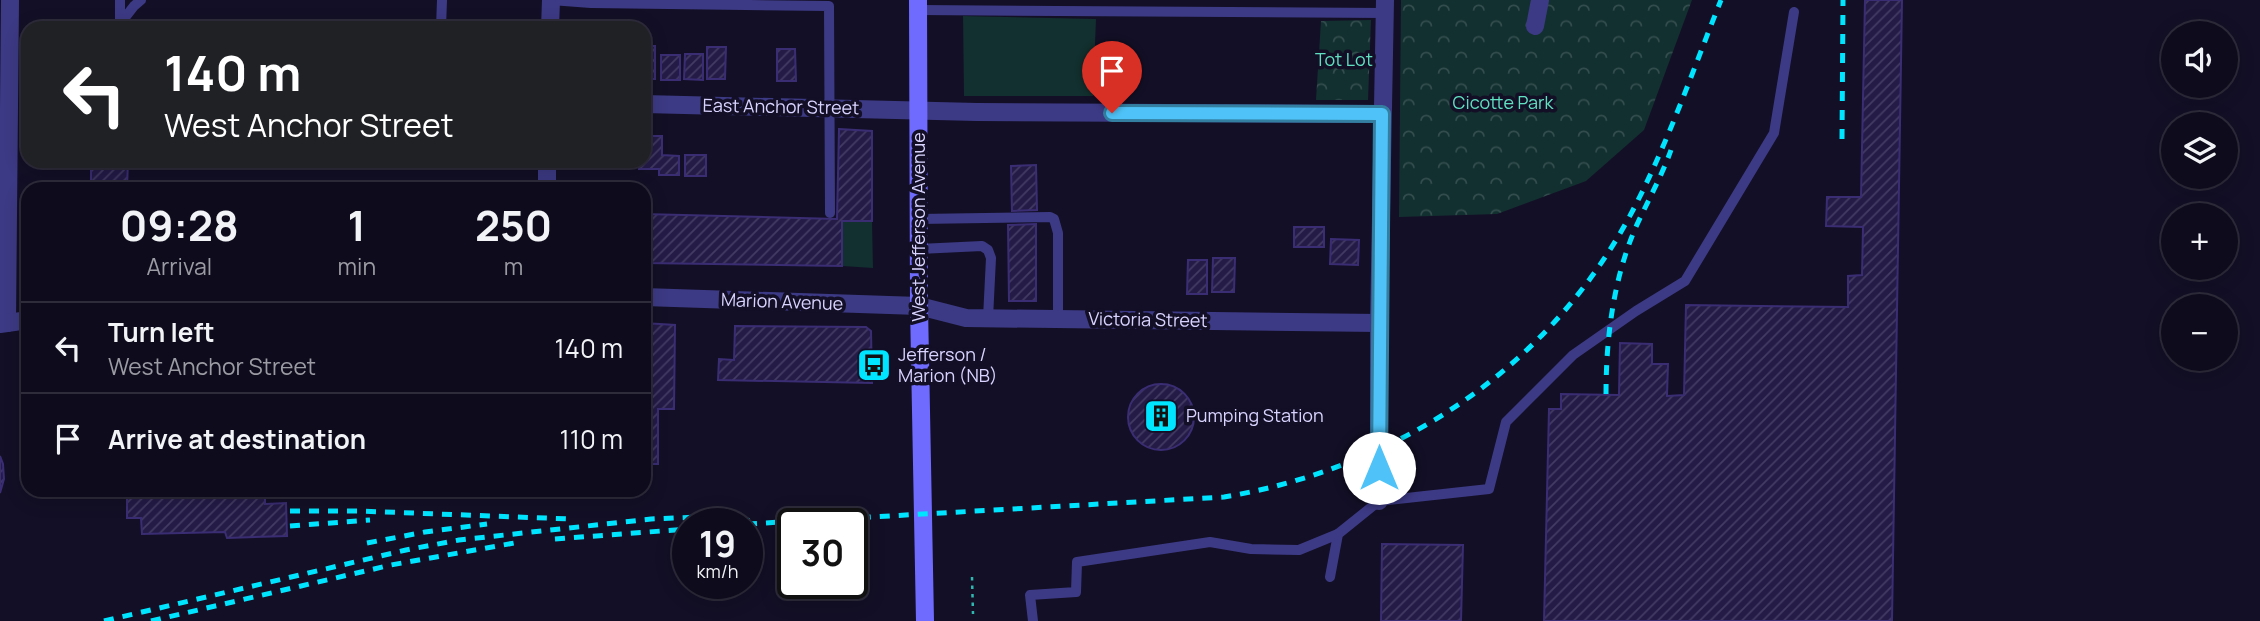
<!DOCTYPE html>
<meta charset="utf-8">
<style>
body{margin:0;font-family:Manrope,sans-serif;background:#1c1929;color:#f1f3f6;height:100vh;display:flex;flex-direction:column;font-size:26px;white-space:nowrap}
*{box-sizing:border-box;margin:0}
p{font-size:23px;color:#9b9ba3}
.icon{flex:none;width:38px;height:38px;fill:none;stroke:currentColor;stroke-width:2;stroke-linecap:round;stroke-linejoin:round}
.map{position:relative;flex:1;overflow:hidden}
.side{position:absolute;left:21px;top:182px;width:630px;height:315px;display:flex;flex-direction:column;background:#0e0b1c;border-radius:21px;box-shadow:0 4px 18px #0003,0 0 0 2px #2e2b3b}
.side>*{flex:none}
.hud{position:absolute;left:21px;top:21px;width:630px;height:147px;border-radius:21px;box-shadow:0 4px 18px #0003,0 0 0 2px #2e2b3b;background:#202124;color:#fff;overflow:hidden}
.buttons{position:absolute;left:2161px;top:21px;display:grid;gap:14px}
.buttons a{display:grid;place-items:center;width:77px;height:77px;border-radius:50%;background:#0e0b1c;box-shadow:0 4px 18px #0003,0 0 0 2px #2e2b3b;font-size:35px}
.speed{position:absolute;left:672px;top:508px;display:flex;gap:14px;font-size:35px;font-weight:700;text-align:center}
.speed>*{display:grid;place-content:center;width:91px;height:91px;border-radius:50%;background:#0e0b1c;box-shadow:0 4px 18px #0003,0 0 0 2px #2e2b3b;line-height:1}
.speed small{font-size:18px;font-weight:400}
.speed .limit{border:4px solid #111;border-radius:10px;background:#fff;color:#111}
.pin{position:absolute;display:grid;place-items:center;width:60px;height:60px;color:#fff;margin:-72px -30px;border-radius:50% 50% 50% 0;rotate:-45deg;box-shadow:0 0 7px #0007}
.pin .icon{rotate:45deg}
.me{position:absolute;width:77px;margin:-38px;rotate:0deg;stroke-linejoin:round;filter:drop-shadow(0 0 5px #0008)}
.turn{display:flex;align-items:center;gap:24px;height:147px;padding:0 28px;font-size:32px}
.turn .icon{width:91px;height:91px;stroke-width:2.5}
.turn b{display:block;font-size:49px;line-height:60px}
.eta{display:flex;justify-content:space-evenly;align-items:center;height:119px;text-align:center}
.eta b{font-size:42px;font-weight:700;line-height:49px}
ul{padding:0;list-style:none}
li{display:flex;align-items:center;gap:21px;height:91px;padding:0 28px;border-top:2px solid #2e2b3b}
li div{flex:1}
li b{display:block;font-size:26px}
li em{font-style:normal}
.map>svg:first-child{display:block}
</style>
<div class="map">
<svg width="2260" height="621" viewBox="0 0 2260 621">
<defs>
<pattern id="forest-crowns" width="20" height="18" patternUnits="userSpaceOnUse" patternTransform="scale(1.75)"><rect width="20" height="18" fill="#12302f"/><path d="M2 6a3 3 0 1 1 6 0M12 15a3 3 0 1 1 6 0" fill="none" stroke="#344d4e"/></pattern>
<pattern id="building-hatch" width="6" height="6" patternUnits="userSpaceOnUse" patternTransform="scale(1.75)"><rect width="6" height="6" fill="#241b47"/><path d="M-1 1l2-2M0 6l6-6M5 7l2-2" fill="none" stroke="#433b63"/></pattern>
</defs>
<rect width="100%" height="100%" fill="#130f26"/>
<g fill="#12302f">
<path d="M 963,16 L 1096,19 L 1093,96 L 964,96 Z"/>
<path d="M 842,221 L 872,221 L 873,268 L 842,266 Z"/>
</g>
<g fill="url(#forest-crowns)">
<path d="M 1401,0 L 1692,0 L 1644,130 L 1586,181 L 1497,214 L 1399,217 Z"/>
<path d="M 1371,20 L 1368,100 L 1316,100 L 1321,21 Z"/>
</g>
<g fill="url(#building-hatch)" stroke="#3b2d73" stroke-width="2">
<path d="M 1865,0 L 1902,0 L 1892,621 L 1544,621 L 1549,409 L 1561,409 L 1561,394 L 1619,395 L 1620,343 L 1652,344 L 1652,364 L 1668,364 L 1667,396 L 1684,395 L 1686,305 L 1848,307 L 1848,276 L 1862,275 L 1863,227 L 1826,226 L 1827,197 L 1861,197 Z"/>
<rect x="644" y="46" width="11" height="33"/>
<path d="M 707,47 L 726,47 L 725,79 L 707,79 Z"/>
<path d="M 777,49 L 795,49 L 796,81 L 777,81 Z"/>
<path d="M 685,54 L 703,54 L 703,80 L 684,79 Z"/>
<rect x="661" y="55" width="19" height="25"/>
<path d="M 839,129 L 872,131 L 872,221 L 842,221 L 842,266 L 644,263 L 644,214 L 837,219 Z"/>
<path d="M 644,136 L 662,136 L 662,155 L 679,156 L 679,175 L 659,175 L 659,169 L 639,169 L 639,161 L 644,161 Z"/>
<rect x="685" y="155" width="21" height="21"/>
<path d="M 91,161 L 128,161 L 127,189 L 91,189 Z"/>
<path d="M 1036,165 L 1037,210 L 1012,211 L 1011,166 Z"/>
<path d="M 1036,224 L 1036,301 L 1009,301 L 1008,225 Z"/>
<rect x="1294" y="227" width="30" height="20"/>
<path d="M 1331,239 L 1359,240 L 1358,265 L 1330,264 Z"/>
<path d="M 1213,258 L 1235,258 L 1234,292 L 1212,292 Z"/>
<path d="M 1188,260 L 1207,260 L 1207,294 L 1187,294 Z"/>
<path d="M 644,323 L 675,325 L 674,409 L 658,409 L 658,464 L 644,464 Z"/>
<path d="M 735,326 L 866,327 L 871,331 L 872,383 L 718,380 L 719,359 L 734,360 Z"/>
<circle cx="1161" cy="417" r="33"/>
<path d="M 0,456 L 3,464 L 4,479 L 0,493 Z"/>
<path d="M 127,490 L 265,490 L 265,504 L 286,503 L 287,536 L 227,538 L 225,532 L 142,534 L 141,518 L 127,518 Z"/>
<path d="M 1382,544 L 1463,545 L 1461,621 L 1381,621 Z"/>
</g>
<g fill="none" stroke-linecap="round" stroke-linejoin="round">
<path stroke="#2fb8b0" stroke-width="2.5" stroke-dasharray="3.5 5" stroke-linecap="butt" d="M 972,577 L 973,614"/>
<g stroke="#3d3a85" stroke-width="10">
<path d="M 551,0 L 591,3 L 829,6 L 830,213"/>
<path d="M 918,10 L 1385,13"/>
<path d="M 120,24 L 134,6 L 141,0"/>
<path d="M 120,24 L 120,0"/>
<path d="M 441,28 L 442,0"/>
<path d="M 919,219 L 1050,217 L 1054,219 L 1058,233 L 1058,319"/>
<path d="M 919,249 L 982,246 L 988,250 L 991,258 L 988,318"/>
<path d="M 1330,577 L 1338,534 L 1379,501 L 1489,489 L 1506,422 L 1573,355 L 1636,311 L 1685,281 L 1774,133 L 1794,12"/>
<path d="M 1033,621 L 1030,595 L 1076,592 L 1077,562 L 1210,542 L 1251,549 L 1299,550 L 1338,534"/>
</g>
<g stroke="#3d3a85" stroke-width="18">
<path d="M 1535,26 L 1540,0"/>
<path d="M 550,28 L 551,0"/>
<path d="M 644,104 L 977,112 L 1382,114"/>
<path d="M 547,189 L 547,161"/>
<path d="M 644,297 L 919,306 L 966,318 L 1379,323"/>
<path d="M 7,323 L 10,0"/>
<path d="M 0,324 L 28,320"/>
<path d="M 1379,501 L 1379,323 L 1385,0"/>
</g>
<path stroke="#6f6bff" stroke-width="18" d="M 918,0 L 919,306 L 925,621"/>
<g stroke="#00e5ff" stroke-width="5" stroke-dasharray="10 9" stroke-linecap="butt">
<path d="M 1842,139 L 1843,0"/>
<path d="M 1606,394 C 1606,339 1613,281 1635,229 C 1647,202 1661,178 1671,150"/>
<path d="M 290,511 L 359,511 L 570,519"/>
<path d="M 747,524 L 1224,497 C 1398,468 1551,367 1633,210 C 1668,143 1693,70 1721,0"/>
<path d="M 290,526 L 370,520"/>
<path d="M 555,539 L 688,529"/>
<path d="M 367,543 L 425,532 L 487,524"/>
<path d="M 104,621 L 406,550 L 459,540 L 651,519 L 700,517 L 757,521"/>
<path d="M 151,621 L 391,565 L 520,542"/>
</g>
</g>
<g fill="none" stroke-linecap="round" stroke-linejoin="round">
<g stroke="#337fa1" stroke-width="18">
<path id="route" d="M 1112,113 L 1382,114 L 1379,468"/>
</g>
<use href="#route" stroke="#4fc3f7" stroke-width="12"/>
</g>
<defs>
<g id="bus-square" transform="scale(1.75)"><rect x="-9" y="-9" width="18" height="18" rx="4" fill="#00e5ff" stroke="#130f26"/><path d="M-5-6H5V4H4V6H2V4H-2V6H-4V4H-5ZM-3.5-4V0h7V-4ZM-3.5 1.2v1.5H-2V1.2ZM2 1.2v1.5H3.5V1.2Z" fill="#111"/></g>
<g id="building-square" transform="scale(1.75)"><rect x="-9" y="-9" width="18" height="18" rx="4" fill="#00e5ff" stroke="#130f26"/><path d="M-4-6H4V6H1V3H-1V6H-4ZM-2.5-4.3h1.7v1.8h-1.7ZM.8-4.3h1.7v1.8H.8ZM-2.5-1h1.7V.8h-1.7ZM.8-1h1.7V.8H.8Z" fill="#111"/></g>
</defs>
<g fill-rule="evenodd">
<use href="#bus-square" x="874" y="365"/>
<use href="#building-square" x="1161" y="416"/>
</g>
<g text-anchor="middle" stroke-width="7" stroke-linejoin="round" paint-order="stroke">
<g font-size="18" fill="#5fe0c0" stroke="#130f26">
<text x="1344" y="66">Tot Lot</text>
<text x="1503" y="109">Cicotte Park</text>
</g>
<g font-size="18" fill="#d9d4ff" stroke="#130f26">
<text transform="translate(781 107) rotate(1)" y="6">East Anchor Street</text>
<text transform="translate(919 227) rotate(-90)" y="6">West Jefferson Avenue</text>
<text transform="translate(782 302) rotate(2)" y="6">Marion Avenue</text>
<text transform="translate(1148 320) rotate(1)" y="6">Victoria Street</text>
</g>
<g font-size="18" fill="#d9d4ff" stroke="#130f26" text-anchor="start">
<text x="898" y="361">Jefferson /<tspan x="898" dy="21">Marion (NB)</tspan></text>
<text x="1186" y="422">Pumping Station</text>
</g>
</g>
</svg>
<div class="buttons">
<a><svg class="icon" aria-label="sound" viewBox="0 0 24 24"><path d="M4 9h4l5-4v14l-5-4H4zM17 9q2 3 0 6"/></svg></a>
<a><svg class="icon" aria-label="layers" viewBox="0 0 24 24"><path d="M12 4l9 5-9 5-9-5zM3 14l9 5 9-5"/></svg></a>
<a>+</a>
<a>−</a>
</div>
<div class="speed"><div>19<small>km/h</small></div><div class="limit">30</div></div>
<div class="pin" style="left:1112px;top:113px;background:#d93025"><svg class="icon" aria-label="arrive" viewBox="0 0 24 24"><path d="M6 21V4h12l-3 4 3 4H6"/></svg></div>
<svg class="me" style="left:1379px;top:468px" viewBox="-20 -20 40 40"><circle r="19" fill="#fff"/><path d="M0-13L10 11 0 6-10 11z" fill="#4fc3f7"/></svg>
<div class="hud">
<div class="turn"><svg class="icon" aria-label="left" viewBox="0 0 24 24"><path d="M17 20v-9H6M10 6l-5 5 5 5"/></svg><div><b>140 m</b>West Anchor Street</div></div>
</div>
<section class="side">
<div class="eta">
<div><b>09:28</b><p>Arrival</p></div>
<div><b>1</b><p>min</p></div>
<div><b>250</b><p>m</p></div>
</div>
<ul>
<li><svg class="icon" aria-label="left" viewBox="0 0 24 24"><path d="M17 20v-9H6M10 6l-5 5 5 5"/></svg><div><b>Turn left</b><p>West Anchor Street</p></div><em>140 m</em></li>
<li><svg class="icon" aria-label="arrive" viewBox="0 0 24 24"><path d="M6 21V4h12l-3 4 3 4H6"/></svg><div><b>Arrive at destination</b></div><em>110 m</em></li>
</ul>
</section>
</div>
